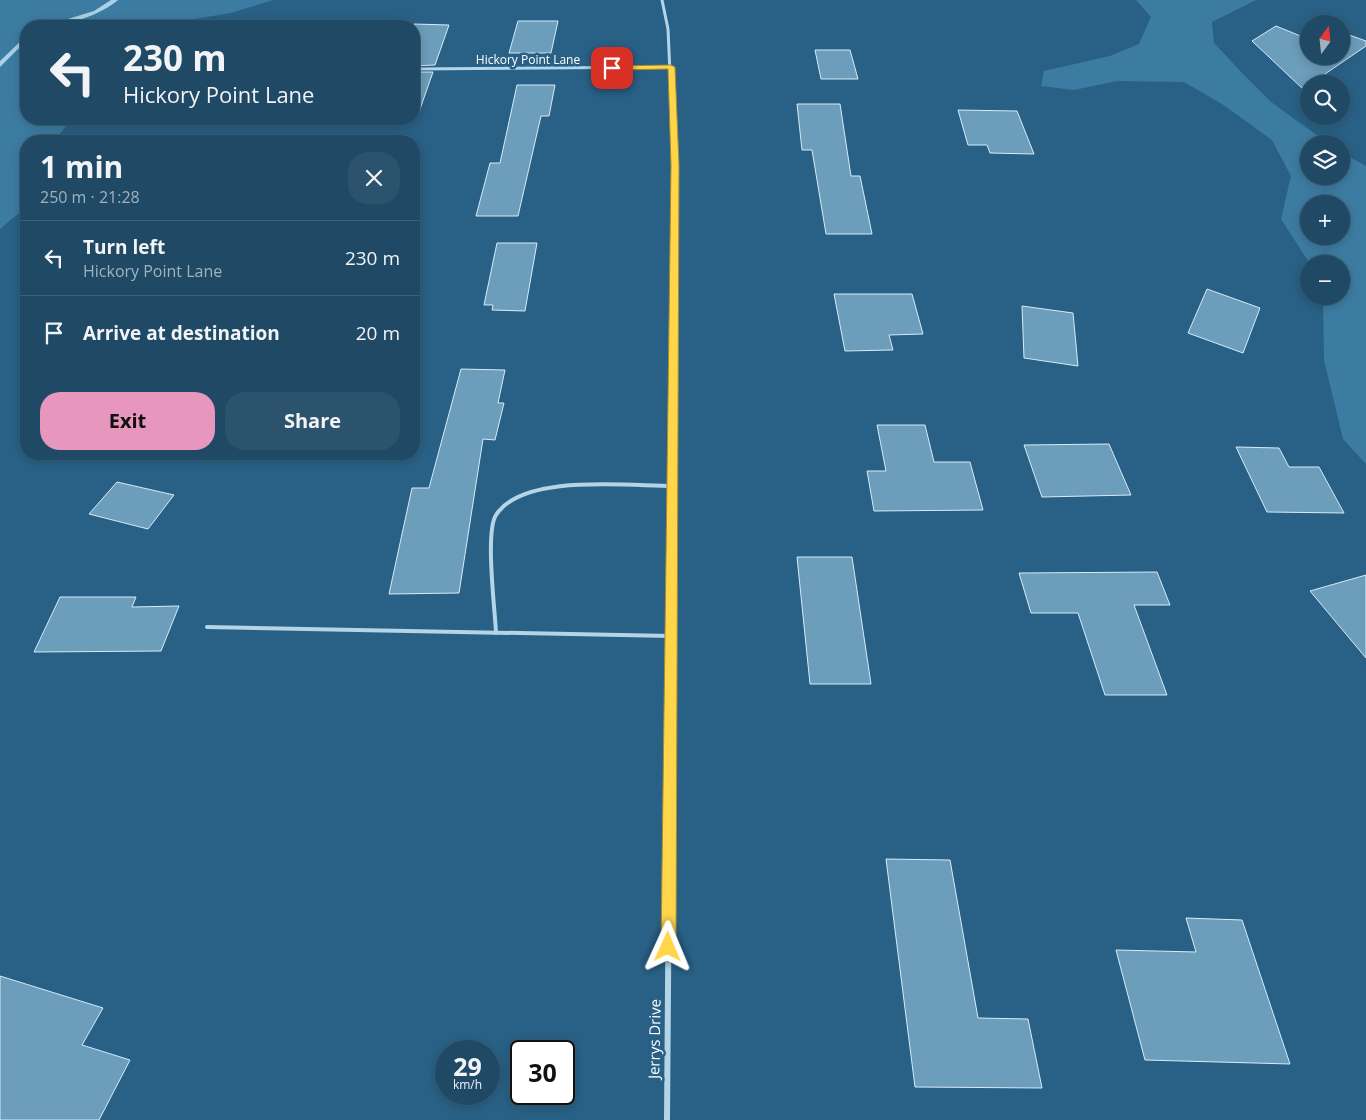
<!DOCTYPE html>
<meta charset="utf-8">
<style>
body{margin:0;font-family:"Open Sans",sans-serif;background:#2c536d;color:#f1f3f6;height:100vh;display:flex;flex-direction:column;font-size:19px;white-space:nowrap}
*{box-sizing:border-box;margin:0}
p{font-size:16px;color:#a1b2bf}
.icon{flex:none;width:28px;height:28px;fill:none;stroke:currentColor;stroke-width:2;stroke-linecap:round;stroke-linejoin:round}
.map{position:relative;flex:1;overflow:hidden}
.side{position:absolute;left:20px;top:135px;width:400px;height:325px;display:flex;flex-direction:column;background:#1f4964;border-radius:20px;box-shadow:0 2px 12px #0003,0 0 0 1px #3c6178}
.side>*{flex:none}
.guide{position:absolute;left:20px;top:20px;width:400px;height:105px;border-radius:20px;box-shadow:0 2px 12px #0003,0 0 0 1px #3c6178;background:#1f4964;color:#f1f3f6;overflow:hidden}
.needle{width:32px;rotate:15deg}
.tools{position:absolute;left:1300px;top:15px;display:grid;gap:10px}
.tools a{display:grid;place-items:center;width:50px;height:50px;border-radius:50%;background:#1f4964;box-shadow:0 2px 12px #0003,0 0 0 1px #3c6178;font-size:25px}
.speed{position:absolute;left:435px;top:1040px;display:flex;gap:10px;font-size:25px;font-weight:700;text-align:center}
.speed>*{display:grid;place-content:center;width:65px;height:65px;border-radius:50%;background:#1f4964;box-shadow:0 2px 12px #0003,0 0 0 1px #3c6178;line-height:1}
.speed small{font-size:12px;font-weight:400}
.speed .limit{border:2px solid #111;border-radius:8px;background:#fff;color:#111}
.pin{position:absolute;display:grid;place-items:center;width:42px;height:42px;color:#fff;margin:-21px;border-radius:10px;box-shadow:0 2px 8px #0006}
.me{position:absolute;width:55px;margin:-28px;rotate:1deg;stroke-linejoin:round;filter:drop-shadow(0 0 4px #0008)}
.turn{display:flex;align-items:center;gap:18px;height:105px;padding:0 20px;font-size:22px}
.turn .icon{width:65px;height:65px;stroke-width:2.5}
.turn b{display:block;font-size:35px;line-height:42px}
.round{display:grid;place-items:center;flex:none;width:52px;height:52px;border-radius:20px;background:#2c536d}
.head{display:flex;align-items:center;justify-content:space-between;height:85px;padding:0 20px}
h1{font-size:30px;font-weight:700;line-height:38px}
.cta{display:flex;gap:10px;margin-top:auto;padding:10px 20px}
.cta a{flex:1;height:58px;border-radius:20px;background:#e797bd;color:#111;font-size:20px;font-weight:700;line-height:58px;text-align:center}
.cta a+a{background:#2c536d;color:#f1f3f6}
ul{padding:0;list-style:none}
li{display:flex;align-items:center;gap:15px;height:75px;padding:0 20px;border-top:1px solid #3c6178}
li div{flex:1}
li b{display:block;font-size:19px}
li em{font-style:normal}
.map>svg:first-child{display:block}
</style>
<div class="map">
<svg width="1366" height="1120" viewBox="0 0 1366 1120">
<rect width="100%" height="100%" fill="#296186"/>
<g fill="#3d7ca2" fill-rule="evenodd">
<path d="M 0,0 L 273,0 L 231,13 L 151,26 L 26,26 L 26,119 L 72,119 L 58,136 L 64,141 L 26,141 L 26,207 L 0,229 Z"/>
<path d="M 1136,0 L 1256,0 L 1212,22 L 1214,43 L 1244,75 L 1271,102 L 1329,144 L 1309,144 L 1309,176 L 1341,176 L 1341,152 L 1366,166 L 1366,464 L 1343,439 L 1324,360 L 1323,296 L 1341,296 L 1341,264 L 1310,264 L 1281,219 L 1291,176 L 1272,140 L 1222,104 L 1184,82 L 1117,81 L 1074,90 L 1041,86 L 1044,71 L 1110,56 L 1139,44 L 1151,17 ZM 1309,204 L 1341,204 L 1341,236 L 1309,236 Z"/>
</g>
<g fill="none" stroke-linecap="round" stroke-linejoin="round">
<g fill="#a9d1e8" fill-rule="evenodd">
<path d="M 111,0 L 118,0 C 102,14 66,27 45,26 L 94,11 Z"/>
<path d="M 26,36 L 26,41 L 0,67 L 0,61 Z"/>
</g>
</g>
<g fill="#6c9dba" stroke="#d8ebf6">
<path d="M 518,21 L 558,21 L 551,53 L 509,53 Z"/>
<path d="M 414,24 L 449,25 L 435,65 L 414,66 Z"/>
<path d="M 1276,26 L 1303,37 L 1309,33 L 1309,56 L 1341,56 L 1341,32 L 1366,41 L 1366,46 L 1303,89 L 1252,41 Z"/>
<path d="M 815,50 L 850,50 L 858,79 L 821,79 Z"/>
<path d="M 414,72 L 433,72 L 419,112 L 414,112 Z"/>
<path d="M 517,85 L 555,85 L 549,116 L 541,116 L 518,216 L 476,216 L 490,163 L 500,163 Z"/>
<path d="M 797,104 L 840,104 L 851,176 L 860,176 L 872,234 L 826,234 L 812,150 L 802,150 Z"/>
<path d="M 958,110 L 1017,111 L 1034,154 L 990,153 L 987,145 L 968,145 Z"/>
<path d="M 497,243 L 537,243 L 525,311 L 492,310 L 493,305 L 484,305 Z"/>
<path d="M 1207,289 L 1260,308 L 1243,353 L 1188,333 Z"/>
<path d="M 834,294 L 912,294 L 923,334 L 889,335 L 893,350 L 845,351 Z"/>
<path d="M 1022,306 L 1073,313 L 1078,366 L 1024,358 Z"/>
<path d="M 461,369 L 505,370 L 498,403 L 504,403 L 495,440 L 483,439 L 459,593 L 389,594 L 412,488 L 429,488 Z"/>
<path d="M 877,425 L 925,425 L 934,462 L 970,462 L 983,510 L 874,511 L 867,471 L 886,471 Z"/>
<path d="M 1109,444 L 1131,495 L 1042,497 L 1024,445 Z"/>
<path d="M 1236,447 L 1279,448 L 1289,467 L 1319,467 L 1344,513 L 1267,512 Z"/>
<path d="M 117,482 L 174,495 L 148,529 L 89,514 Z"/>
<path d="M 797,557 L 852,557 L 871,684 L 810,684 Z"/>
<path d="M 1157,572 L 1170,605 L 1134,605 L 1167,695 L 1105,695 L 1078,613 L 1031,613 L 1019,573 Z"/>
<path d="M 1366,575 L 1366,658 L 1310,591 Z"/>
<path d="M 60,597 L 136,597 L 132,607 L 179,606 L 161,651 L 34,652 Z"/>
<path d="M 886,859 L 950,860 L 978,1018 L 1028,1019 L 1042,1088 L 915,1087 Z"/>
<path d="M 1186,918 L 1242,920 L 1290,1064 L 1145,1060 L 1116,950 L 1196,952 Z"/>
<path d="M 0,976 L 103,1008 L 82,1045 L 130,1060 L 99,1120 L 0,1120 Z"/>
</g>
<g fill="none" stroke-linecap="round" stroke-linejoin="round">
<g stroke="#b4d4e8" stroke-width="4">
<path d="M 207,627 L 671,636"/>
<path d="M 496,633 C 495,609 485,532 496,515 C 523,473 628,486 672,486"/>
</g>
<g stroke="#b4d4e8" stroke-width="3">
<path d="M 662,0 L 668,29 L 675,185"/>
<path d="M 414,69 L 671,67"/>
</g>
<path stroke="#b4d4e8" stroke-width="4" d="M 673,422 L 675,184"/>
<path stroke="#b4d4e8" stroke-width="5" d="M 670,728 L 673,421"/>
<path stroke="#b4d4e8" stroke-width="6" d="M 667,1120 L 670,727"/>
</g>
<path fill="#ffd54a" stroke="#a68a30" d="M 671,65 L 675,67 L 679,165 L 676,947 L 674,953 L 668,955 L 663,953 L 661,947 L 671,165 L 668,69 L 612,70 L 609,68 L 612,66 Z"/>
<g text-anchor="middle" stroke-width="5" stroke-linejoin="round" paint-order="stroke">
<g font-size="12" fill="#fff" stroke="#296186">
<text x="528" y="64">Hickory Point Lane</text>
</g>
<g font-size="15" fill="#fff" stroke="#296186">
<text transform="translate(655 1039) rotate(-89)" y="5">Jerrys Drive</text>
</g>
</g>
</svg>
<div class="tools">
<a><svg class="needle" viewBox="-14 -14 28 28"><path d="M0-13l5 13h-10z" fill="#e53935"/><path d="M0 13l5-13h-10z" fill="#a1b2bf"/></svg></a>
<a><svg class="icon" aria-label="search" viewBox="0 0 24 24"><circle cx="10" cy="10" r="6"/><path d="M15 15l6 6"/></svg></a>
<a><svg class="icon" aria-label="layers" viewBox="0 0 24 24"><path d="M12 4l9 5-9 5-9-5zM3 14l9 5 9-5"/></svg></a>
<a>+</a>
<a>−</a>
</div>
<div class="speed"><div>29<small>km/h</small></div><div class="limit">30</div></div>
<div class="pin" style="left:612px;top:68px;background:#d93025"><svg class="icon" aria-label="arrive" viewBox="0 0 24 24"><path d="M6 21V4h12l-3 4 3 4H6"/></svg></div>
<svg class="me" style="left:668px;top:947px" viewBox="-20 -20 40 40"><path d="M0-17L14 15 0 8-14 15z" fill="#ffd54a" stroke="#fff" stroke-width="4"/></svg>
<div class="guide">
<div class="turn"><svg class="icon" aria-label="left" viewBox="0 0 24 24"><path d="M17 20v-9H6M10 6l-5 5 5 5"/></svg><div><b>230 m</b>Hickory Point Lane</div></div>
</div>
<section class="side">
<div class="head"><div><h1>1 min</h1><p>250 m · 21:28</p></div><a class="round"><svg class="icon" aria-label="close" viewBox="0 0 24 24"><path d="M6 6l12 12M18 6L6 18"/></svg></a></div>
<ul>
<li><svg class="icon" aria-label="left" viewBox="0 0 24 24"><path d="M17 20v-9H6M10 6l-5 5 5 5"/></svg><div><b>Turn left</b><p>Hickory Point Lane</p></div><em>230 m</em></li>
<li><svg class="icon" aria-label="arrive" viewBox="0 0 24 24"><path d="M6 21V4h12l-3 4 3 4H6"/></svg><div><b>Arrive at destination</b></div><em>20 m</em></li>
</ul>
<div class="cta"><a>Exit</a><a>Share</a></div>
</section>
</div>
